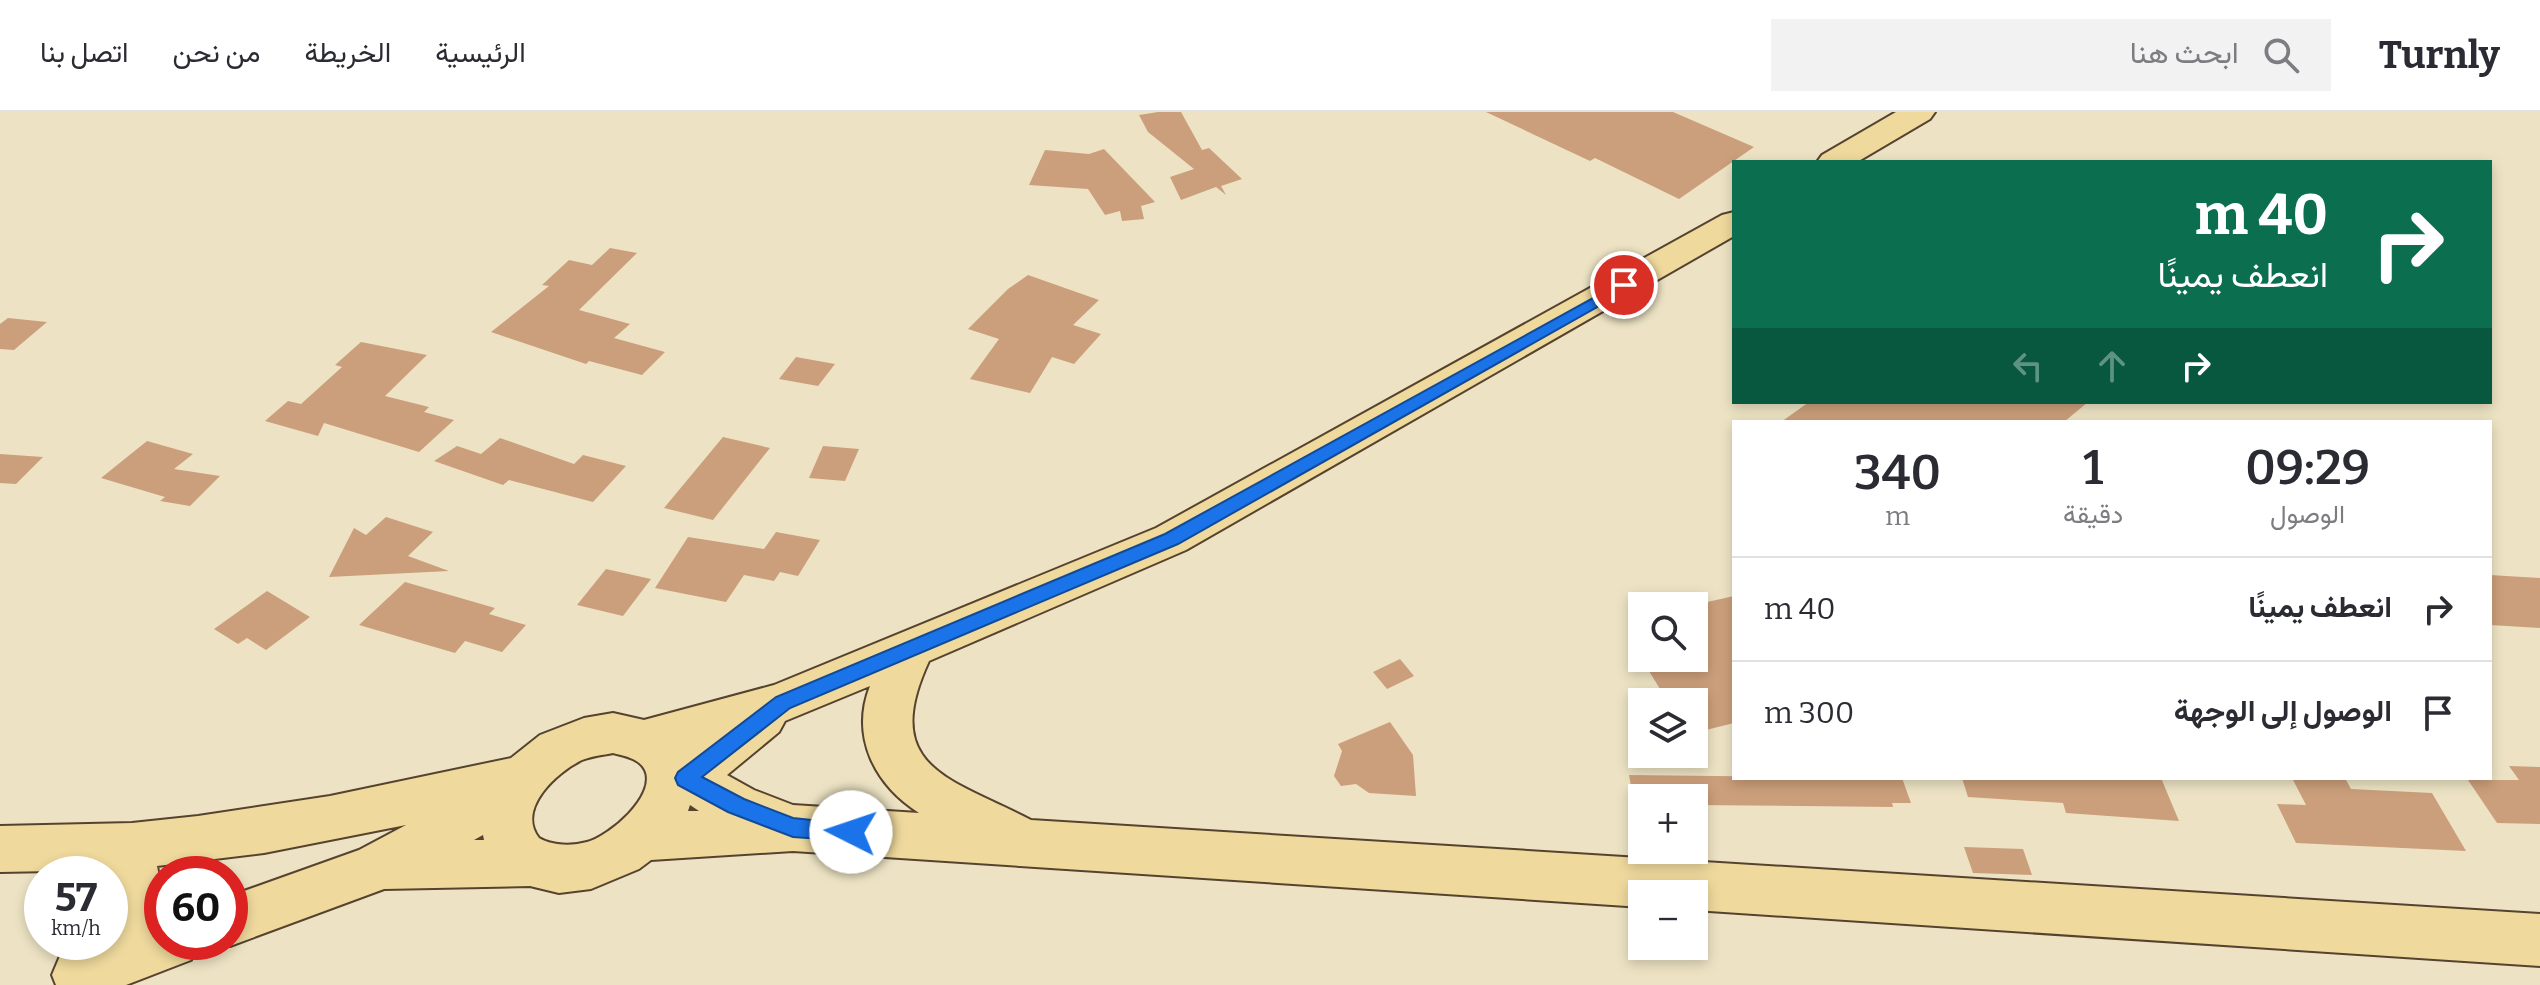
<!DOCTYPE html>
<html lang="ar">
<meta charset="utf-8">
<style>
body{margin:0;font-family:Bitter,Vazirmatn,serif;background:#f2f2f3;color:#2b2b33;direction:rtl;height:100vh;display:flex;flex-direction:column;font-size:30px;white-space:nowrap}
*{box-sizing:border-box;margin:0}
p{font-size:26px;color:#7c7c81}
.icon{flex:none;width:44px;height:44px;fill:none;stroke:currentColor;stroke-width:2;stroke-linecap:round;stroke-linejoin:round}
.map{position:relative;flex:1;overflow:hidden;direction:ltr}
.drawer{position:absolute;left:1732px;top:308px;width:760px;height:360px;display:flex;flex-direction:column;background:#fff;border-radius:0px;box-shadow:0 4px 12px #0003;direction:rtl}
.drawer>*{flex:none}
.banner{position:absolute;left:1732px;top:48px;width:760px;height:244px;border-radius:0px;box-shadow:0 4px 12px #0003;direction:rtl;background:#0b6e4f;color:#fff;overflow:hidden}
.controls{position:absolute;left:1628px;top:480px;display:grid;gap:16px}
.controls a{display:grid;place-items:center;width:80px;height:80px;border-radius:0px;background:#fff;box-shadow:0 4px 12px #0003;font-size:40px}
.speed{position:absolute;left:24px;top:744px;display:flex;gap:16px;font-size:40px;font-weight:700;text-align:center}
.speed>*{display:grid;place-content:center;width:104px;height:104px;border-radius:50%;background:#fff;box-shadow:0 4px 12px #0003;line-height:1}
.speed small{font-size:20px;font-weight:400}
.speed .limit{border:12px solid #d22;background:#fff;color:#111}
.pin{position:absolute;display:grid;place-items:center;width:68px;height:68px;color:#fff;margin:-34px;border:4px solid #fff;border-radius:50%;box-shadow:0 2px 8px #0007}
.me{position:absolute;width:88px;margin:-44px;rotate:274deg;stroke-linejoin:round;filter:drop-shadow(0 0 6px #0008)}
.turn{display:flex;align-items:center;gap:28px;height:168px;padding:0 32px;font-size:36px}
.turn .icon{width:104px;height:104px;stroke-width:2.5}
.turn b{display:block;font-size:56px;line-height:68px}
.lanes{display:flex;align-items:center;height:76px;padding:0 32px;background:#0003;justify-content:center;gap:40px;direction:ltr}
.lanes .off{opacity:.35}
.eta{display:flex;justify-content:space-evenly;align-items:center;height:136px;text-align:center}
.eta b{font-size:48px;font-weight:600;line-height:56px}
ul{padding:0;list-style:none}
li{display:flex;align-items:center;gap:24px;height:104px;padding:0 32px;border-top:2px solid #e1e1e2}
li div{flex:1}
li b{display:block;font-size:30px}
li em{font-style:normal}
header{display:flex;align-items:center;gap:48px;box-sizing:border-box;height:112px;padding:0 40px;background:#fff;border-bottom:2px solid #e1e1e2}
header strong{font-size:38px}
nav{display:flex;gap:44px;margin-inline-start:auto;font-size:28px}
.search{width:560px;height:72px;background:#f2f2f3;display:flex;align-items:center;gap:20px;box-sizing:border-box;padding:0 28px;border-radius:0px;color:#7c7c81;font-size:30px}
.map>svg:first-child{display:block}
</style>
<header>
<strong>Turnly</strong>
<div class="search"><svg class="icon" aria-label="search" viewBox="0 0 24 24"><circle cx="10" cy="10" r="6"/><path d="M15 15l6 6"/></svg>ابحث هنا</div>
<nav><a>الرئيسية</a><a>الخريطة</a><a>من نحن</a><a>اتصل بنا</a></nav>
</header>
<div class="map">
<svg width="2540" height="873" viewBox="0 0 2540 873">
<rect width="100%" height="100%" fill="#ede3c4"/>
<g fill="#cb9f7b">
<path d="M 1158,0 L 1181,0 L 1202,38 L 1209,36 L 1242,67 L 1221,74 L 1226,83 L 1216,75 L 1181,88 L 1170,65 L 1194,57 L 1148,20 L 1139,3 Z"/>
<path d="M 1486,0 L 1673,0 L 1754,35 L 1679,87 L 1595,46 L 1590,49 Z"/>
<path d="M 1104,37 L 1155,90 L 1141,94 L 1144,107 L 1122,109 L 1120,99 L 1105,103 L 1088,77 L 1029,73 L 1045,38 L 1089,42 Z"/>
<path d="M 610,136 L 637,141 L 579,198 L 630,212 L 614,226 L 665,240 L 642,263 L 589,249 L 586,252 L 491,220 L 549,174 L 542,173 L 569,148 L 592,153 Z"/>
<path d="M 1028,163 L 1099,188 L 1073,213 L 1101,222 L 1074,252 L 1052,245 L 1030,281 L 970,267 L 999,227 L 968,217 L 1008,177 Z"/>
<path d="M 8,206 L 47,210 L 14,238 L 0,237 L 0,212 Z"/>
<path d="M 361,230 L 427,243 L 385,284 L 429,295 L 424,300 L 454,308 L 419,340 L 324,311 L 318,324 L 265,309 L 288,289 L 301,292 L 342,255 L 335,253 Z"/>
<path d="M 796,245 L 835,252 L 818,274 L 779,267 Z"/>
<path d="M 1809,290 L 2088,290 L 2064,310 L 1781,310 Z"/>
<path d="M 723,325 L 770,336 L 713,408 L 664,396 Z"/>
<path d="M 500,326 L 574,352 L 583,343 L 626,354 L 593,390 L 509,368 L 503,373 L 434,349 L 457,334 L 481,342 Z"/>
<path d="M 147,329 L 193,342 L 174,357 L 220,364 L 190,394 L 160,389 L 165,385 L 101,366 Z"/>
<path d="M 823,334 L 859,337 L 845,369 L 809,366 Z"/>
<path d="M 0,342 L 43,345 L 16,372 L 0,371 Z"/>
<path d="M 386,405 L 433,420 L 408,444 L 449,459 L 329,465 L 354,416 L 366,423 Z"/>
<path d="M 776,420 L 820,428 L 798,464 L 780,460 L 774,469 L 744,463 L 726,490 L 655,476 L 688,425 L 764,437 Z"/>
<path d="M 606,457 L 651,467 L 623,504 L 577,493 Z"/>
<path d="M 2490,463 L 2540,466 L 2540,516 L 2490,513 Z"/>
<path d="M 405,470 L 495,496 L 489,502 L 526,513 L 502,540 L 465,529 L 455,541 L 359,513 Z"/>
<path d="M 267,479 L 310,505 L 266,538 L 247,526 L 238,532 L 214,517 Z"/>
<path d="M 1734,484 L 1734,611 L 1694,621 L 1694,590 L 1668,590 L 1641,546 L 1694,546 L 1694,493 Z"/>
<path d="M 1400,547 L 1414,564 L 1387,577 L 1373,560 Z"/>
<path d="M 1390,610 L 1413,643 L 1416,684 L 1369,681 L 1356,672 L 1341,674 L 1334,664 L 1342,639 L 1338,632 Z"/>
<path d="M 2509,654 L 2540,655 L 2540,712 L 2497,711 L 2468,668 L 2519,668 Z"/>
<path d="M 1629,663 L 1902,666 L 1911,691 L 1892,691 L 1893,695 L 1694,693 L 1694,686 L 1633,686 Z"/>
<path d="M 1962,666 L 2161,666 L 2179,709 L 2066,701 L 2063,691 L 1968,685 Z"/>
<path d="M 2292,666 L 2345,666 L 2351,677 L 2432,681 L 2466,739 L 2296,731 L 2277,692 L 2306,693 Z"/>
<path d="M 1964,735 L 2023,737 L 2032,763 L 1973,761 Z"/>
</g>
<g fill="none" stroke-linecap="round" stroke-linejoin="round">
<g stroke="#56432f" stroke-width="4">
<g id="major">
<path d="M 1896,0 L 1935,0 L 1930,7 L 1857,50 L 1817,50 L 1822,43 Z"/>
<path d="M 1734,100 L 1734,124 L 1186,438 L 929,549 C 879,657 951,666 1031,708 L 2540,802 L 2540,854 L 1694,798 L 1694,782 L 1642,782 L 1642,795 L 793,739 L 651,748 L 639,757 L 591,777 L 559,781 L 530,774 L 384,777 L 230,834 L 219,830 L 230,830 L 230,784 L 359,738 L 406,713 L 264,741 L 157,754 C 162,776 160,792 151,812 L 162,808 L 162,830 L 200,830 L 191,848 L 126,873 L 56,873 L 52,863 L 60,844 L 74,830 L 110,830 L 110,762 L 106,762 L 105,758 L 0,760 L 0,714 L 132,711 L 198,704 L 330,684 L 511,646 L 540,623 L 584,606 L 613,601 L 644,608 L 774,573 L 1156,416 L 1722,103 ZM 870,574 C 850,625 875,673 919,701 L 793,693 L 754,678 L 727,663 L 779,620 L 785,609 ZM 613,641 C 624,644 639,646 645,658 C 657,684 609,724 587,730 C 572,734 553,734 539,726 C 516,697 557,660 582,648 C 592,644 603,643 613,641 ZM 690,693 L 699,699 L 688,699 ZM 483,723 L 484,728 L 474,728 Z"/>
</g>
</g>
<use href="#major" fill="#efd99d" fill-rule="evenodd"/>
</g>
<path fill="#1a73e8" stroke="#114b97" stroke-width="2" d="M 1624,169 L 1631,173 L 1629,177 L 1178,432 L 790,596 L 702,665 L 744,687 L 793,706 L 858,713 L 861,720 L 858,726 L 851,729 L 793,725 L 728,700 L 678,673 L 675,666 L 678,660 L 776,585 L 1165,422 Z"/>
</svg>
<div class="controls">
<a><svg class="icon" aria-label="search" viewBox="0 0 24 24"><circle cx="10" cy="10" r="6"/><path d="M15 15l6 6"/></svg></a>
<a><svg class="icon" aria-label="layers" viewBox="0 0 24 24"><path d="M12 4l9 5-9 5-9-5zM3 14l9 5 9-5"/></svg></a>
<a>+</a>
<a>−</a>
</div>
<div class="speed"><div>57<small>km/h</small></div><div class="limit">60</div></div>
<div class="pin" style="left:1624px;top:173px;background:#d93025"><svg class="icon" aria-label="arrive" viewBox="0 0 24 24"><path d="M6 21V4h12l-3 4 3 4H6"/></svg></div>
<svg class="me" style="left:851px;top:720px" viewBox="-20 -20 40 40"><circle r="19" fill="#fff"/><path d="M0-13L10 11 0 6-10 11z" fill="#1a73e8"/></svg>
<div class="banner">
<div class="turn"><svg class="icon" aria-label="right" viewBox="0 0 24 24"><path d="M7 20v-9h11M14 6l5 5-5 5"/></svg><div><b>40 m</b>انعطف يمينًا</div></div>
<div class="lanes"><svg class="icon off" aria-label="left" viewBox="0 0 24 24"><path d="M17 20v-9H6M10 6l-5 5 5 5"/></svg><svg class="icon off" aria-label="ahead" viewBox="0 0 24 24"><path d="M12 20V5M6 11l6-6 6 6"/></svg><svg class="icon" aria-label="right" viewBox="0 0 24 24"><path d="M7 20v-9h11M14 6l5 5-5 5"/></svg></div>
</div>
<section class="drawer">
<div class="eta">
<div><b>09:29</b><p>الوصول</p></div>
<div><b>1</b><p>دقيقة</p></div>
<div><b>340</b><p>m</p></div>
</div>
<ul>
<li><svg class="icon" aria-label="right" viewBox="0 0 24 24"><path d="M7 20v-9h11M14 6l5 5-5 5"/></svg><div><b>انعطف يمينًا</b></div><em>40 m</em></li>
<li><svg class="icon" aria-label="arrive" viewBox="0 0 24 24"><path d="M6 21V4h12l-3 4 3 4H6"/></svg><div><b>الوصول إلى الوجهة</b></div><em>300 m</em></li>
</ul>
</section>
</div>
